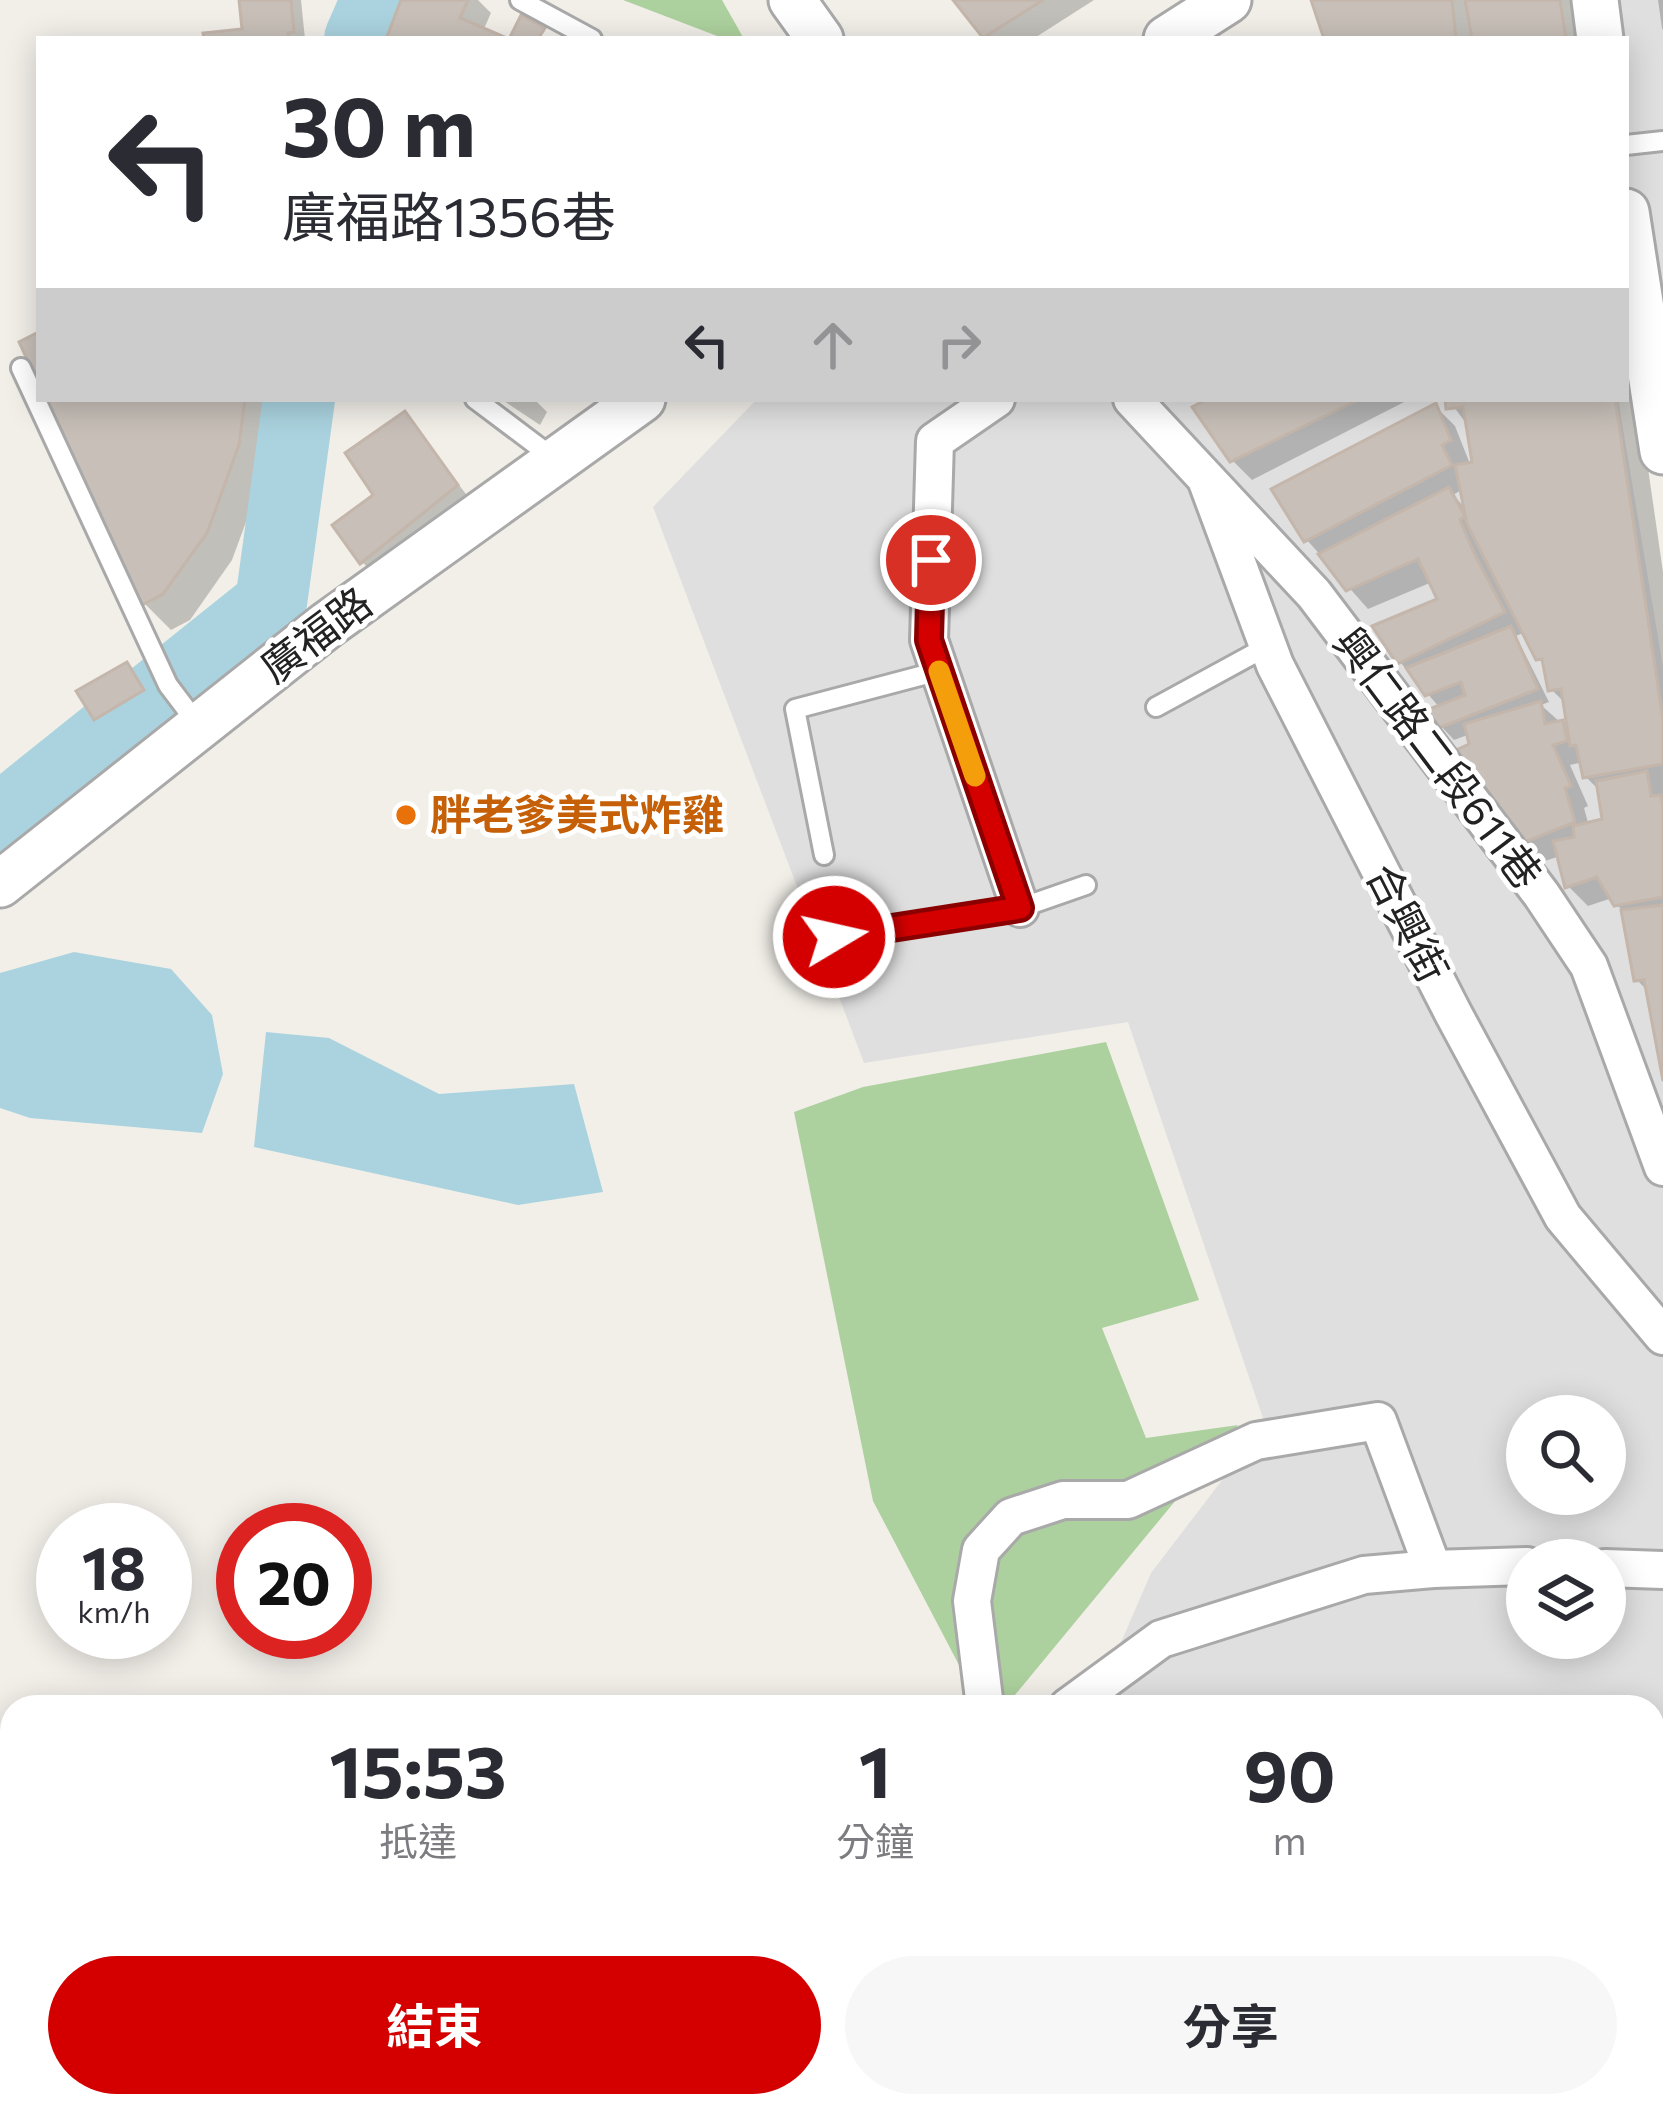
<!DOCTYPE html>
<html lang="zh-TW">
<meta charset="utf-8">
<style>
body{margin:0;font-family:Commissioner,"Noto Sans TC",sans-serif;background:#f7f7f7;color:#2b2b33;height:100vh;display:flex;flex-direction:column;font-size:45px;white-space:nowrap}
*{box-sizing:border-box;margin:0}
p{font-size:39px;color:#7c7c81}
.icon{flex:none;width:66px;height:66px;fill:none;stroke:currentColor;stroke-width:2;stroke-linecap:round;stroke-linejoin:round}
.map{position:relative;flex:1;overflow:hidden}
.side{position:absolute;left:0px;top:1695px;width:1665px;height:423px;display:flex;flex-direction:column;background:#fff;border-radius:36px 36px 0 0;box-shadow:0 6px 30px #0003}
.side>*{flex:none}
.banner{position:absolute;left:36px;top:36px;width:1593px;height:366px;border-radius:0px;box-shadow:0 6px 30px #0003;background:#fff;color:#2b2b33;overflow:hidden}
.buttons{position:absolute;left:1506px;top:1395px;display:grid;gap:24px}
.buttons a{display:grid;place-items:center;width:120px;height:120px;border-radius:50%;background:#fff;box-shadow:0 6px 30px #0003;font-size:60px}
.speed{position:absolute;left:36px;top:1503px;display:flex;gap:24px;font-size:60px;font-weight:700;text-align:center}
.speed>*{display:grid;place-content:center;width:156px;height:156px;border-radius:50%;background:#fff;box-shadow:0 6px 30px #0003;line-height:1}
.speed small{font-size:30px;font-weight:400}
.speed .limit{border:18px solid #d22;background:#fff;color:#111}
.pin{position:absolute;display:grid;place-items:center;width:102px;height:102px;color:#fff;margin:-51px;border:6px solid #fff;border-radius:50%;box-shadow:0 3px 12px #0007}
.me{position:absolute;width:132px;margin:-66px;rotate:81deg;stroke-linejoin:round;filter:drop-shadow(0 0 9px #0008)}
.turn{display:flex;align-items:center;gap:42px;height:252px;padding:0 48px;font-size:54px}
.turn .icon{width:156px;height:156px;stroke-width:2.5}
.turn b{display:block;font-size:84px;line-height:102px}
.lanes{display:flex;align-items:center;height:114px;padding:0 48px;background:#0003;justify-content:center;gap:60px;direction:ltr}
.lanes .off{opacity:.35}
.eta{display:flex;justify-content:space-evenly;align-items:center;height:204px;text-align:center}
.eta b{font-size:72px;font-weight:700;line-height:84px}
.button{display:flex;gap:24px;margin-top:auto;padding:24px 48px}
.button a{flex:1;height:138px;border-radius:72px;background:#d40000;color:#fff;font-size:48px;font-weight:700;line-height:138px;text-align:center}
.button a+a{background:#f7f7f7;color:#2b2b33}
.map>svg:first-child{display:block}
</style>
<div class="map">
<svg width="1663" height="2117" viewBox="0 0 1663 2117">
<rect width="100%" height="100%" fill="#f2efe9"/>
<g fill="#e0dfdf" fill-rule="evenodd">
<path d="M 1595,0 L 1663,0 L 1663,446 L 1626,212 L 1626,39 L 1600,39 Z"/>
<path d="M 757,399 L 1618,399 L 1663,667 L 1663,1886 L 1653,1890 L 1653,1707 L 1093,1707 L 1151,1573 L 1265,1424 L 1128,1022 L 864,1063 L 653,507 ZM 1527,1416 L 1605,1416 L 1605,1494 L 1527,1494 ZM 1527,1560 L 1605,1560 L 1605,1638 L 1527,1638 Z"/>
<path d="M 948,2106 L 1465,2106 L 1459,2117 L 958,2117 Z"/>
</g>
<g fill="#add19e">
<path d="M 623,0 L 722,0 L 744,39 L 725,39 Z"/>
<path d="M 1106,1042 L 1199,1300 L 1102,1328 L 1146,1438 L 1238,1425 L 1005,1707 L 981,1707 L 873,1501 L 794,1112 L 863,1087 Z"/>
<path d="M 1658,2008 L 1663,2009 L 1663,2117 L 1576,2117 L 1584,2106 L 1653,2106 L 1653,2015 Z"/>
</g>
<g fill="#aad3df">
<path d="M 74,952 L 171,969 L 212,1015 L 223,1074 L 202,1133 L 30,1118 L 0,1108 L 0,973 Z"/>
<path d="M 266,1032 L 329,1038 L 439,1094 L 574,1084 L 603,1192 L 518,1205 L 254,1147 Z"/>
</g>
<g fill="#0003" fill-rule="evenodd">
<path d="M 242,0 L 301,0 L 305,39 L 207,39 L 245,32 Z"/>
<path d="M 404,0 L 478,0 L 491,13 L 483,31 L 502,39 L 389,39 Z"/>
<path d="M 957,0 L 1094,0 L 1033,39 L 988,39 Z"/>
<path d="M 1315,0 L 1580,0 L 1586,39 L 1327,39 Z"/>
<path d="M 1658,0 L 1663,0 L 1663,30 L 1662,28 Z"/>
<path d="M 1626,316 L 1663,572 L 1663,1066 L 1650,993 L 1637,980 L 1624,913 L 1612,898 L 1588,906 L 1568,886 L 1560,856 L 1542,862 L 1522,842 L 1470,734 L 1454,740 L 1441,726 L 1440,708 L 1400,662 L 1441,600 L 1432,582 L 1368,609 L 1307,540 L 1435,406 L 1455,426 L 1474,474 L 1469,427 L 1448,399 L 1626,399 ZM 1463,489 L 1467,510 L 1453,495 ZM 1525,632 L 1546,666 L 1551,689 L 1567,705 L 1571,732 L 1541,705 L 1549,702 L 1516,636 ZM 1583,762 L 1586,777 L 1601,792 L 1606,822 L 1589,826 L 1584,808 L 1588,806 L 1570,765 Z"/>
<path d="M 49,399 L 274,399 L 264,473 L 232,560 L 190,620 L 171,630 L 145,604 Z"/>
<path d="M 501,399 L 534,399 L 547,412 L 540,425 Z"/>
<path d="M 1214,399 L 1410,399 L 1252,480 L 1232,460 Z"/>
<path d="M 405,415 L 476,507 L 382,581 L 362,562 Z"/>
<path d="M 126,665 L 155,704 L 109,731 L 96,718 Z"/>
</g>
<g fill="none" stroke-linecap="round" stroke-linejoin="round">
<g stroke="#aad3df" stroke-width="72">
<path d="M 360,39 L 377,0"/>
<path d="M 0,820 L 271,603 L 299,399"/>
</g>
</g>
<g fill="#c7bfb8" stroke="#c4b6ab" stroke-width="3">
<path d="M 239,0 L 291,0 L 294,32 L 288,33 L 289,39 L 204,39 L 203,33 L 242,29 Z"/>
<path d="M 401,0 L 468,0 L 460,18 L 509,39 L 521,15 L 545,28 L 538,39 L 386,39 Z"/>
<path d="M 953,0 L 1043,0 L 983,38 Z"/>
<path d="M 1311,0 L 1452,0 L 1456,39 L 1324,39 Z"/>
<path d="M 1465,0 L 1560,0 L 1566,39 L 1472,39 Z"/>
<path d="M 39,332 L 39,385 L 19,342 Z"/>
<path d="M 45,399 L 245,399 L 239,445 L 207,533 L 163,594 L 142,605 Z"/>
<path d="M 1207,399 L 1360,399 L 1230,462 L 1192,407 Z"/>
<path d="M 1445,399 L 1615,399 L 1663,720 L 1663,764 L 1583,778 L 1576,745 L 1570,746 L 1561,689 L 1548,691 L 1542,659 L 1536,660 L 1467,524 L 1455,465 L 1472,462 L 1463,407 L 1446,409 Z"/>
<path d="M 1436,403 L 1451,440 L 1442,445 L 1452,465 L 1304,542 L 1271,489 Z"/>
<path d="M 405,411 L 458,485 L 360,564 L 332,525 L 373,495 L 345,453 Z"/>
<path d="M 1449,487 L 1465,516 L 1460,520 L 1475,555 L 1505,612 L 1397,664 L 1372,626 L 1437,599 L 1418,559 L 1346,591 L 1318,554 Z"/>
<path d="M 1511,626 L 1538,689 L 1439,728 L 1427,710 L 1465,695 L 1461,682 L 1425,696 L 1406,668 Z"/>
<path d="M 127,662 L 144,690 L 94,720 L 76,691 Z"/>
<path d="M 1541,701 L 1545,724 L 1563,720 L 1567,741 L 1553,745 L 1571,786 L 1565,788 L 1575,822 L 1520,844 L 1456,750 L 1469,744 L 1464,724 Z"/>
<path d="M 1647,771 L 1651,796 L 1661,795 L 1663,808 L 1663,897 L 1614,906 L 1597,877 L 1565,888 L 1553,841 L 1574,837 L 1573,826 L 1602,819 L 1596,781 Z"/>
<path d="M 1663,905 L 1663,1081 L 1644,980 L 1634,981 L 1621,910 Z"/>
</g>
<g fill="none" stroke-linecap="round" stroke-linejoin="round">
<g stroke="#a9a9a9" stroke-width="24">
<g id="service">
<path d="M 520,0 L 592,39"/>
<path d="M 1626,145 L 1663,141"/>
<path d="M 21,368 L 168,685 L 199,726"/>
<path d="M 475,399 L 556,460"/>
<path d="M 1156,707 L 1268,646"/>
<path d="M 824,855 L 795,709 L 939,671"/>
<path d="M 834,937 L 1020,908 L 1086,885"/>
</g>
</g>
<g stroke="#a9a9a9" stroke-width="42">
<g id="minor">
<path d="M 996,399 L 935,441 L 929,640 L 1020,908"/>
<path d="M 1132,399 L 1314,594 L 1541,894 L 1589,966 L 1663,1167"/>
<path d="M 1206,479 L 1275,665 L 1453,1013 L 1563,1217 L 1663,1336"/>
<path d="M 1605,1568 L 1663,1570"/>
<path d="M 985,1707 L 972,1601 L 981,1550 L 1011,1517 L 1063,1500 L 1128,1500 L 1256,1441 L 1378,1421 L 1433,1569 L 1527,1566"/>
<path d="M 1068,1707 L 1161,1639 L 1364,1575 L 1433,1569"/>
<path d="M 1653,1760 L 1663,1756"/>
<path d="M 0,1925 L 12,1923"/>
<path d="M 1455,2106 L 1455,2117"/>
</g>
</g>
<g stroke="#a9a9a9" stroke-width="51">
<g id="tertiary">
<path d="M 792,0 L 820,39"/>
<path d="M 1595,0 L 1600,39"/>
<path d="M 1167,39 L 1228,0"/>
<path d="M 1626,212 L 1663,451"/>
<path d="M 0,884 L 327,625 L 642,399"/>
</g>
</g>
<use href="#service" stroke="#fff" stroke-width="18"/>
<use href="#minor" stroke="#fff" stroke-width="36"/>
<use href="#tertiary" stroke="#fff" stroke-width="45"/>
</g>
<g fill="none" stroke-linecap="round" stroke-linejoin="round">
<g stroke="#8a0000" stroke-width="30">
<path id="route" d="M 834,937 L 1020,908 L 929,640 L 931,560"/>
</g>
<use href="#route" stroke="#d40000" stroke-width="21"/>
<path stroke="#f59e0b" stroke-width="21" d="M 939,671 L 975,776"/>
</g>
<circle fill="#e8710a" stroke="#fff" stroke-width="4.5" cx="406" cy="815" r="12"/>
<g text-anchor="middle" stroke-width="10" stroke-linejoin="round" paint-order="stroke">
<g font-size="42" fill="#222" stroke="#fff">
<text transform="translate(316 635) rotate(-37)" y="15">廣福路</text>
<text transform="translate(1438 758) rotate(53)" y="15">興仁路二段611巷</text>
<text transform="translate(1407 923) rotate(63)" y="15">合興街</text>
</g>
<g font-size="42" font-weight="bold" fill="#c56008" stroke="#fff" text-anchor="start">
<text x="430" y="830">胖老爹美式炸雞</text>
</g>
</g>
</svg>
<div class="buttons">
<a><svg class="icon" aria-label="search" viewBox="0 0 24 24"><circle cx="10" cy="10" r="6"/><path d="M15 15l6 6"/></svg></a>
<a><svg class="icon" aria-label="layers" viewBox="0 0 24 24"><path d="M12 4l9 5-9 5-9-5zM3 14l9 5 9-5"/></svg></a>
</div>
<div class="speed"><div>18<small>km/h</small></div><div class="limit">20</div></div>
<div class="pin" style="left:931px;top:560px;background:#d93025"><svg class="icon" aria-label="arrive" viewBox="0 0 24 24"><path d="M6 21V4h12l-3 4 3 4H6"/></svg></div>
<svg class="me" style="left:834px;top:937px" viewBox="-20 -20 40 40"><circle r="17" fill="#d40000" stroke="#fff" stroke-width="3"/><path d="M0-11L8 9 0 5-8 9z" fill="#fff"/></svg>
<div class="banner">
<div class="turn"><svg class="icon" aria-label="left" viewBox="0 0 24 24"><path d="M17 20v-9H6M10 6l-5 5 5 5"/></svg><div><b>30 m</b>廣福路1356巷</div></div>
<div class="lanes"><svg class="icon" aria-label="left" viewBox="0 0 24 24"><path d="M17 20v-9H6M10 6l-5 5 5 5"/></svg><svg class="icon off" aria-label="ahead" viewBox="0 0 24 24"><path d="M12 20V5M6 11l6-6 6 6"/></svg><svg class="icon off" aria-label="right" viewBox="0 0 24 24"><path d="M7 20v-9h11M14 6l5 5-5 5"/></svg></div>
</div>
<section class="side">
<div class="eta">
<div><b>15:53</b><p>抵達</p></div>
<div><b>1</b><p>分鐘</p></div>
<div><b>90</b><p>m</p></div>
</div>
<div class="button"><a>結束</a><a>分享</a></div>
</section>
</div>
